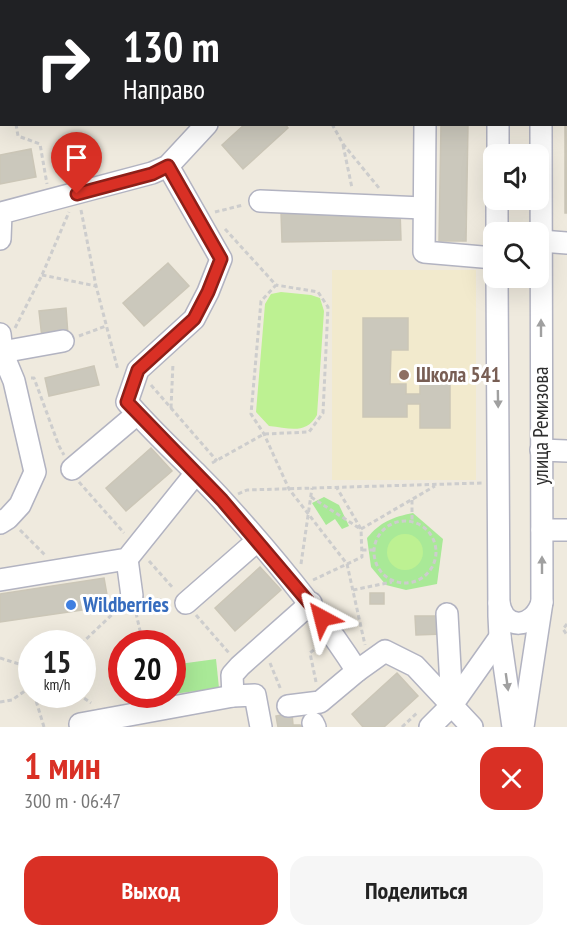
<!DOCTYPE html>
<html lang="ru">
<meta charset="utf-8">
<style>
body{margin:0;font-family:"PT Sans Narrow",sans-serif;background:#f6f6f6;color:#222;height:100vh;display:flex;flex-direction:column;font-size:22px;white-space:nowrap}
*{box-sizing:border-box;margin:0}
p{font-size:20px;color:#767676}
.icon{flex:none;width:33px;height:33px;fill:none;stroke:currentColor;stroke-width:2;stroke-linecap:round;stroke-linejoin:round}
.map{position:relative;height:727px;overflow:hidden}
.drawer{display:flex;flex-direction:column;background:#fff;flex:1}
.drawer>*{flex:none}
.hud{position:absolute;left:0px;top:0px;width:567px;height:126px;box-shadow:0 6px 24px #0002;background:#202124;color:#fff;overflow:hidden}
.tools{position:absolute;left:483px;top:144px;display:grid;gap:12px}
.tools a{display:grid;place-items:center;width:66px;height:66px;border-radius:12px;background:#fff;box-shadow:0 6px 24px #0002;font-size:30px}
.speed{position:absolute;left:18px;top:630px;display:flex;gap:12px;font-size:30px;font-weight:700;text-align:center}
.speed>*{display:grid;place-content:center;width:78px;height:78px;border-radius:50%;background:#fff;box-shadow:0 6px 24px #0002;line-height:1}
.speed small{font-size:15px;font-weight:400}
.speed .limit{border:9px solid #d22;background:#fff;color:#111}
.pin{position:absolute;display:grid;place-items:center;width:51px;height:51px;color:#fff;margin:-62px -26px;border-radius:50% 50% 50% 0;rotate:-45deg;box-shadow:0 0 6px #0007}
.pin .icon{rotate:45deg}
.me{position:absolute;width:66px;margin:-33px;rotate:322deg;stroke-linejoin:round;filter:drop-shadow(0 0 4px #0008)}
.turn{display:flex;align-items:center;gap:21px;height:126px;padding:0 24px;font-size:27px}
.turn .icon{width:78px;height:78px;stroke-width:2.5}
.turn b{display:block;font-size:42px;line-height:51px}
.round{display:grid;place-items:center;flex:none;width:63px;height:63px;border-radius:18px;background:#f6f6f6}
.overview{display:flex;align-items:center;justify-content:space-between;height:102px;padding:0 24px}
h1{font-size:36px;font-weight:600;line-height:45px;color:#d93025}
.button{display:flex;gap:12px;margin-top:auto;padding:12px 24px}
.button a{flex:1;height:69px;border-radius:18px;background:#d93025;color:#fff;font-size:24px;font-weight:600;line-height:69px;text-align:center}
.button a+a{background:#f6f6f6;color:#222}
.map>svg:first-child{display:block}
</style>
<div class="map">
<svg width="567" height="727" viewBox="0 0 567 727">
<rect width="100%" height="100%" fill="#efeade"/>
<rect fill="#f2eacd" x="332" y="270" width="144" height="210"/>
<g fill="#a9e997">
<path d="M 324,497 L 339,505 L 349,526 L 342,529 L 335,519 L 326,525 L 312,503 Z"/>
<path d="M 413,513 L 443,539 L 437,584 L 406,590 L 386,585 L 371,567 L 367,538 C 380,522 393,517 413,513 Z"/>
<path d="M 216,659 L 219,688 L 173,694 L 172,665 Z"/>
</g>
<g fill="#bdf192">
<path d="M 281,292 L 311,295 L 320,298 L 324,311 L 317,415 C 306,435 289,428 269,426 L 256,412 L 265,304 L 271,294 Z"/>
<circle cx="405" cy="552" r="18"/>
</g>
<g fill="#cbc8bc" stroke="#cbc6b7" stroke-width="1.5">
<path d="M 330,0 L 376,0 L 328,2 Z"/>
<path d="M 412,0 L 469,0 L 456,2 Z"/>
<path d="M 563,0 L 567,0 L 567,72 L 566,2 Z"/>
<path d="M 566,115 L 567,213 L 565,213 L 565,124 Z"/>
<path d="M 245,124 L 285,124 L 288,128 L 243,169 L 222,145 Z"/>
<path d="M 441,124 L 468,124 L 466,241 L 439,241 Z"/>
<path d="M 31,149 L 36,177 L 0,184 L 0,155 Z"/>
<path d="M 400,210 L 401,240 L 282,242 L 281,212 Z"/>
<path d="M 168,263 L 189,286 L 144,326 L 123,303 Z"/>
<path d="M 66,308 L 68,335 L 42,338 L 39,311 Z"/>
<path d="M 363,318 L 408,318 L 408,350 L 391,350 L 390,384 L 406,384 L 406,394 L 420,394 L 420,380 L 450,380 L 450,428 L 420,428 L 420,404 L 407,404 L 407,417 L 363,417 Z"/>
<path d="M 94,366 L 99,385 L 49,396 L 45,378 Z"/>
<path d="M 151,448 L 172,471 L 126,511 L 106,488 Z"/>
<path d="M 260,567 L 281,590 L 235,631 L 215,608 Z"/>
<path d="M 104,578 L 109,606 L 0,622 L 0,594 Z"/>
<rect x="370" y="593" width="14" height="11"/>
<path d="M 415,616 L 443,616 L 443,634 L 416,635 Z"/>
<path d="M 397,673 L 418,696 L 384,727 L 363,727 L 352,714 Z"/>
<path d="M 292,713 L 293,725 L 300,725 L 304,727 L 278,727 L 276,716 Z"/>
</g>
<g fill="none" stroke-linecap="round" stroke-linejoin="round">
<g stroke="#b2b3c1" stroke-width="24">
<g id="minor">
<path d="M 251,0 L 251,2"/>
<path d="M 0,1 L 7,0"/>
<path d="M 499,2 L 499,0"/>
<path d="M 541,2 L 541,0"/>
<path d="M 425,124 L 424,252 L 494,258"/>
<path d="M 498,154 L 498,124"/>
<path d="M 168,166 L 221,259 L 208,292 L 194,319 L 138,370 L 127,402 C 156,436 191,466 222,500 C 271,554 318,610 357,671 L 385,651 L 415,666 L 472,727"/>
<path d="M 260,201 L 423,208"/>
<path d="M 497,232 L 497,200"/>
<path d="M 0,239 L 1,213 L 152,173 L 168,166 L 207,124"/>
<path d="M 541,241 L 567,243"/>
<path d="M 497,278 L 499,616 L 500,637 L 513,727"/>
<path d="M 0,334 L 2,352 L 14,381 L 35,472 L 20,505 L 8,518 L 0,523"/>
<path d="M 2,352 L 63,341"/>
<path d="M 541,450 L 567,451"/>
<path d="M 72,469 L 137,414"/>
<path d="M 542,530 L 567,530"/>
<path d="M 127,559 L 132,596"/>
<path d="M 0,580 L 127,559 L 196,473"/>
<path d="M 186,603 L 257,541"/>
<path d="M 499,603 C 504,631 534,629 542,602"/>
<path d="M 447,614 L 452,705"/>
<path d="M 233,696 L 232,675 L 240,666 L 311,603"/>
<path d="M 288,706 L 320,702 L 357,671"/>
<path d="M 313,723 L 315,727"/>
<path d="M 80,724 L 233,696 L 255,695 L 261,727"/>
<path d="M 430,727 L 452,705 L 500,637"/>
<path d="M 523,727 L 542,602 L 541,124"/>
</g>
</g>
<g stroke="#cdcdcd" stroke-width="3" stroke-dasharray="4.5 3" stroke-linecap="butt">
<path d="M 394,0 L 395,2"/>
<path d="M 16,124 L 18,136 L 40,144 L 47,184"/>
<path d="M 332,124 L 343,144 L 379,188"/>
<path d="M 343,145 L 352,188"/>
<path d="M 81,210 L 96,286 L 118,370"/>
<path d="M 215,212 L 243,205"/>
<path d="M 225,229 L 276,285 L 261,301 L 251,414 L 264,434 L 289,489 L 347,564 L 365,645"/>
<path d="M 42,275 L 96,286"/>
<path d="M 15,328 L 42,275 L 69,212"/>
<path d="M 79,336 L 106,326"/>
<path d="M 31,378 L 34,378 L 59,446 L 64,455"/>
<path d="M 151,385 L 217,461"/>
<path d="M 171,408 L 173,363"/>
<path d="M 212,463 L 264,434 L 309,432 L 323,413 L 328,307 L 318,292 L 276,285"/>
<path d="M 79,482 L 124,533"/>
<path d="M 238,494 L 247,490 L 482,483"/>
<path d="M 311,497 L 359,528"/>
<path d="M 412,500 L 412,521"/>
<circle cx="405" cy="552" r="31"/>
<path d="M 361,529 L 435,486"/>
<path d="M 20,530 L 45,555"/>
<path d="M 362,550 L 374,550"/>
<path d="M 149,561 L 174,589"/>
<path d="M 301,564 L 312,488"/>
<path d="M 313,580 L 362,557 L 361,529 L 337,488"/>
<path d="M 353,590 L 392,582"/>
<path d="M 149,598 L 169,601"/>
<path d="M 136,613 L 143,644"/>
<path d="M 196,615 L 229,653"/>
<path d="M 567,624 L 563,629 L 567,635"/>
<path d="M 81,644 L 120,607"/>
<path d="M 0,658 L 32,668"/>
<path d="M 270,663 L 281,690"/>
<path d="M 316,682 L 310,653 L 319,645"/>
<path d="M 34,694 L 44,727"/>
<path d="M 78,694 L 91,703"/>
<path d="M 0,702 L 12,700 L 32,686"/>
<path d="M 402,727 L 418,712"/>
</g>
<use href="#minor" stroke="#fff" stroke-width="21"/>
</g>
<defs><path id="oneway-solid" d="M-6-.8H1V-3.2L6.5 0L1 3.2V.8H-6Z" transform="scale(1.5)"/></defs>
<g fill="#a0a0a0">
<use href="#oneway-solid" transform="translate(541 328) rotate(-90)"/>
<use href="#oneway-solid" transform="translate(498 399) rotate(89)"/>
<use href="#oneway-solid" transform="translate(542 565) rotate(-90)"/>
<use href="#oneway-solid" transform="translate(507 682) rotate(82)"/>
</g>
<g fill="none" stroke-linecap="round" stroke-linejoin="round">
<g stroke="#8d1f18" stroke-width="15">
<path id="route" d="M 77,194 L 152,174 L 168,166 L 221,259 L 208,292 L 194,319 L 138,370 L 127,402 L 222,500 L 322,618"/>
</g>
<use href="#route" stroke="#d93025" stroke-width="10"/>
</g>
<circle fill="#8d6e63" stroke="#fff" stroke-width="2" cx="404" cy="375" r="6"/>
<circle fill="#3f7fe0" stroke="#fff" stroke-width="2" cx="71" cy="605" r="6"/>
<g text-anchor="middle" stroke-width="6" stroke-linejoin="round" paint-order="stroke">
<g font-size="21" font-weight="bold" fill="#785e54" stroke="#fff" text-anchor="start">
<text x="416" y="382">Школа 541</text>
</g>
<g font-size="21" fill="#2d2d2d" stroke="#fff">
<text transform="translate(541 426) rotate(-90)" y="7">улица Ремизова</text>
</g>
<g font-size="21" font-weight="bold" fill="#366cbe" stroke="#fff" text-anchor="start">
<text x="83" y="612">Wildberries</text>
</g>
</g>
</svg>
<div class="tools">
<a><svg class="icon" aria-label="sound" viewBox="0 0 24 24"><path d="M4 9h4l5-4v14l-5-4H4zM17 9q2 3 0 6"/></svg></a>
<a><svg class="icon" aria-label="search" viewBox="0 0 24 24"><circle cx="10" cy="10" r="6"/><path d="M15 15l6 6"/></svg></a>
</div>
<div class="speed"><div>15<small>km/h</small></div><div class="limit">20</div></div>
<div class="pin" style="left:77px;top:194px;background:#d93025"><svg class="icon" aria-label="arrive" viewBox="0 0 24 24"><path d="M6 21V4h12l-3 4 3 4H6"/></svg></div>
<svg class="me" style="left:322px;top:618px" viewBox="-20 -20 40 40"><path d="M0-17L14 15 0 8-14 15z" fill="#d93025" stroke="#fff" stroke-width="4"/></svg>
<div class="hud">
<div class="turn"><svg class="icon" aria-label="right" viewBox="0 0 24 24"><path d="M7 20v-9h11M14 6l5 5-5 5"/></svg><div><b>130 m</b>Направо</div></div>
</div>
</div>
<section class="drawer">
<div class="overview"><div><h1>1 мин</h1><p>300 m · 06:47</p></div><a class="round" style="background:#d93025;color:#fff"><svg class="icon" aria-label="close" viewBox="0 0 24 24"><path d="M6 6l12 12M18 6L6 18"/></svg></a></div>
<div class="button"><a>Выход</a><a>Поделиться</a></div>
</section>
